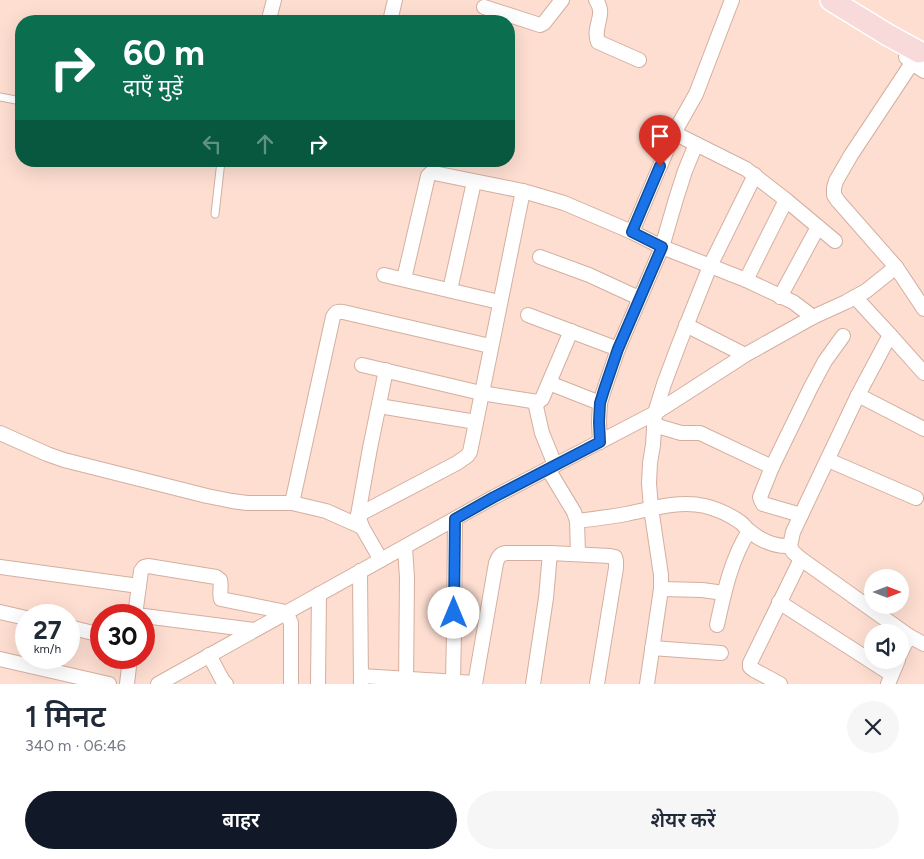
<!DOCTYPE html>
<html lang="hi">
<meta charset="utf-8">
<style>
body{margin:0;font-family:Figtree,"Noto Sans Devanagari",sans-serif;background:#f6f6f7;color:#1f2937;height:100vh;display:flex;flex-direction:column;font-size:19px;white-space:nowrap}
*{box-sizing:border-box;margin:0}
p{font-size:16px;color:#747a83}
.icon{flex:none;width:28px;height:28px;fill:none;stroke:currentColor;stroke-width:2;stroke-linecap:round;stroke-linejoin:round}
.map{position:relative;height:684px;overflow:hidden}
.side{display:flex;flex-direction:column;background:#fff;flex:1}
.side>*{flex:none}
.guide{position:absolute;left:15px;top:15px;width:500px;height:152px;border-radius:20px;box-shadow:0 5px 20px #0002;background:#0b6e4f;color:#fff;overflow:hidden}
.needle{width:32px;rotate:90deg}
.tools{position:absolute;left:864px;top:569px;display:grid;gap:10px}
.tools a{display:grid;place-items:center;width:45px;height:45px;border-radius:50%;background:#fff;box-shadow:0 5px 20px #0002;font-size:25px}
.speed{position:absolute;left:15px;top:604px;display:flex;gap:10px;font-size:25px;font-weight:700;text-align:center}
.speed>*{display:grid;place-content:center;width:65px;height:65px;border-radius:50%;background:#fff;box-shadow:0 5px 20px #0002;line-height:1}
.speed small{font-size:12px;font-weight:400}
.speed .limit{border:8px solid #d22;background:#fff;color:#111}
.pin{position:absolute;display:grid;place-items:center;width:42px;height:42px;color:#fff;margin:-51px -21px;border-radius:50% 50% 50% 0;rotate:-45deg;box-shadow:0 0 5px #0007}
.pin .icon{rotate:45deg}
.me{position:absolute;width:55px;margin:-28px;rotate:0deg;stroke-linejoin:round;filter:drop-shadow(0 0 4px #0008)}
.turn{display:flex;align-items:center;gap:18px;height:105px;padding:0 25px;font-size:22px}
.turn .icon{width:65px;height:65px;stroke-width:2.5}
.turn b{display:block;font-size:35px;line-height:42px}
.lanes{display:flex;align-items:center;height:48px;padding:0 25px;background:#0003;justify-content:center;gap:25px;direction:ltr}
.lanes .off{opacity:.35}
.round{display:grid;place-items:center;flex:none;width:52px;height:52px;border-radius:26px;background:#f6f6f7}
.overview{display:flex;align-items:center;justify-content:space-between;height:85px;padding:0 25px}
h1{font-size:30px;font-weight:600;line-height:38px}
.cta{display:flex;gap:10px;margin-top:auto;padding:10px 25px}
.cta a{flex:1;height:58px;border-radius:30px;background:#111827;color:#fff;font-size:20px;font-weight:600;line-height:58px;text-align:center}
.cta a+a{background:#f6f6f7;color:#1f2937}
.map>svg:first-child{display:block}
</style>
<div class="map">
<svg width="924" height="684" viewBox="0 0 924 684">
<rect width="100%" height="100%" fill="#fdded1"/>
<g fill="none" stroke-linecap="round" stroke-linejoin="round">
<g stroke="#d4afa0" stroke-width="9">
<g id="lane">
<path d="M 0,97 L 21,101"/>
<path d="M 215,214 L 221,161"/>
</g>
</g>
<g stroke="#d4afa0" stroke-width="16">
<g id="street">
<path d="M 596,0 C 607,15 592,26 598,42 L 639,60"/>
<path d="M 484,7 L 540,25 L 544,23 L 562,0"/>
<path d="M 270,15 L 274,0"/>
<path d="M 390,21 L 395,0"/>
<path d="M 906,57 L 912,63 L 924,71"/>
<path d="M 912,63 L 851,155 L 836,181 L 834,188 L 834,195 L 838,201 L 896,267 L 924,309"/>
<path d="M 674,133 L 746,169 L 786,200 L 835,241"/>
<path d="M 632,232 L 674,133 L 696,94 L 732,0"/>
<path d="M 540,257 L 589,275 L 639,298"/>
<path d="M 384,275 L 499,302"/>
<path d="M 404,279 L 428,176 L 431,173 L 434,173 L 523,191 L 564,203 L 632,232 L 662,247 L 746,280 L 793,302 L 813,317"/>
<path d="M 746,280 L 786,200"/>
<path d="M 450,290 L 474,182"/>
<path d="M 780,297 L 818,227"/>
<path d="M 855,297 L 890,335 L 924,373"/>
<path d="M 528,315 L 618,349"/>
<path d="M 686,325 L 745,355"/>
<path d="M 890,335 L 858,395 L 793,532 L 790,546 L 793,552 L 801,559 L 909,636 L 924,644"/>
<path d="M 362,365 L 481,393 L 538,402 L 542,399 L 571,331"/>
<path d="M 549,383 L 600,403"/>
<path d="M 858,395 L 924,429"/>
<path d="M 535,402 L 542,433 L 555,465"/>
<path d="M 379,406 L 476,422"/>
<path d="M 654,425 L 681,433 L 700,433 L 772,467"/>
<path d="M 0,433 L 47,454 L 64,460 L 207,496 L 232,501 L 247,503 L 292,503 L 326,511 L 362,527"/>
<path d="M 600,442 L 599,422 L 600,403 L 604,390 L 618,349 L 662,247 L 676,199 L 685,171 L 696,144"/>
<path d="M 828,460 L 916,498"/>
<path d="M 548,469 L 574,512 L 577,521 L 578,554"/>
<path d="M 292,503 L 333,317 C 336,312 337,311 343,312 L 490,346"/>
<path d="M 358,515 L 457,463 L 467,456 L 470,452 L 523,191"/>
<path d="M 801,515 L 763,504 L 761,500 L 760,497 L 772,467 L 811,387 L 825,361 L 843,336"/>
<path d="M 577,521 C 593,519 610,517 626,514 C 652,509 678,500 705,506 C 717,509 730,515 740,522 C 743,524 745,527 748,530 C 760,540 774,547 790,546"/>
<path d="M 405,547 L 407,578 L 406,684"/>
<path d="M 381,560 L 362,527 L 358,515 L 370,448 L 386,370"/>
<path d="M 0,567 L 139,586"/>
<path d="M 360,571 L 361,684"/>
<path d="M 661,589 L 702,590 L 724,593"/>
<path d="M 779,602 L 891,674"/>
<path d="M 0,612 L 26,618"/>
<path d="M 135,615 L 141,571 L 144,567 L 148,566 L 216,577 L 220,580 C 222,586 219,593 221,599 L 286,612 L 291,623 L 291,684"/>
<path d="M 144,616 L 254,630"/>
<path d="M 717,625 C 724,593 731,559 749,531"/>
<path d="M 69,627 L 101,635"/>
<path d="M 652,648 L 721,653"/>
<path d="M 900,654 L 909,636"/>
<path d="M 209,655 L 223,681 L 226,684"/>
<path d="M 0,659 L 109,684"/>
<path d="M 361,676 L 475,683"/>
<path d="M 453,681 L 454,632 L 455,519"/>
<path d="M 127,684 L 130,658"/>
<path d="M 158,684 L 494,497 L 655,413 L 745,355 L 813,317 L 846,302 L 866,291 L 896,267"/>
<path d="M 318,684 L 319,594"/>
<path d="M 475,684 L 496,563 C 498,557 500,554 506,553 L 550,553 L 610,556 L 615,557 L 616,561 L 616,568 L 597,684"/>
<path d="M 533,684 L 546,598 L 550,553"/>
<path d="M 647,684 L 661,589 L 661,575 L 651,508 L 649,483 L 650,463 L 653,445 L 655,413 L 664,384 L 679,344 L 710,266 L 755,175"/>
<path d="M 780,684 L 754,670 L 750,667 L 750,663 L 801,559"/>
<path d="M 888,684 L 898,660"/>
</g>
</g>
<g stroke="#fff" stroke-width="24">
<path id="primary" d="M 831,0 L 888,35 L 919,52"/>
</g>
<use href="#lane" stroke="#fff" stroke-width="7"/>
<use href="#street" stroke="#fff" stroke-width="14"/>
<use href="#primary" stroke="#f8dadb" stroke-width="21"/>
</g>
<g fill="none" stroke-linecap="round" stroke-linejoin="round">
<g stroke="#114b97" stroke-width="12">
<path id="route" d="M 454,613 L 455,519 L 494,497 L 600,442 L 599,422 L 600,403 L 604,390 L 618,349 L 662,247 L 632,232 L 660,166"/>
</g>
<use href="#route" stroke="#1a73e8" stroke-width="9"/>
</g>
</svg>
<div class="tools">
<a><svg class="needle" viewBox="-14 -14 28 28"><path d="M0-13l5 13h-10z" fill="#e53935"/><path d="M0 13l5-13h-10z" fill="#747a83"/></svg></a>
<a><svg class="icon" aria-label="sound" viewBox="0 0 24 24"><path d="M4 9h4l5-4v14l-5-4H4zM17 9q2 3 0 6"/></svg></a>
</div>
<div class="speed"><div>27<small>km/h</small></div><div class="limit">30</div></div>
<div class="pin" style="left:660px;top:166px;background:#d93025"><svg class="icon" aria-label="arrive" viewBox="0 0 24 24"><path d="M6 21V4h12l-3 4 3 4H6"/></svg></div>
<svg class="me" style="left:454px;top:613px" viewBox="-20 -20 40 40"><circle r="19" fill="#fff"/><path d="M0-13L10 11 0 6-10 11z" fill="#1a73e8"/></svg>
<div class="guide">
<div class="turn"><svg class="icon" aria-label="right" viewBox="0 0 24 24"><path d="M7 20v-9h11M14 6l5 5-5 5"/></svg><div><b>60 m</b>दाएँ मुड़ें</div></div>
<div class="lanes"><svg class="icon off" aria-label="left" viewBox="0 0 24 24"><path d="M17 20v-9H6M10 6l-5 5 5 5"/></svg><svg class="icon off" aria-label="ahead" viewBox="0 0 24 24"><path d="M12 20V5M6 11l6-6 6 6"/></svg><svg class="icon" aria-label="right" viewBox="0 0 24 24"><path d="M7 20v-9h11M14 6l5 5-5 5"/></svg></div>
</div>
</div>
<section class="side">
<div class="overview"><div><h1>1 मिनट</h1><p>340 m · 06:46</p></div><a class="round"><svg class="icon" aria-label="close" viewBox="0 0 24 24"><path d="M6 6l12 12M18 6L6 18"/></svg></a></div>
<div class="cta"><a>बाहर</a><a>शेयर करें</a></div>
</section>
